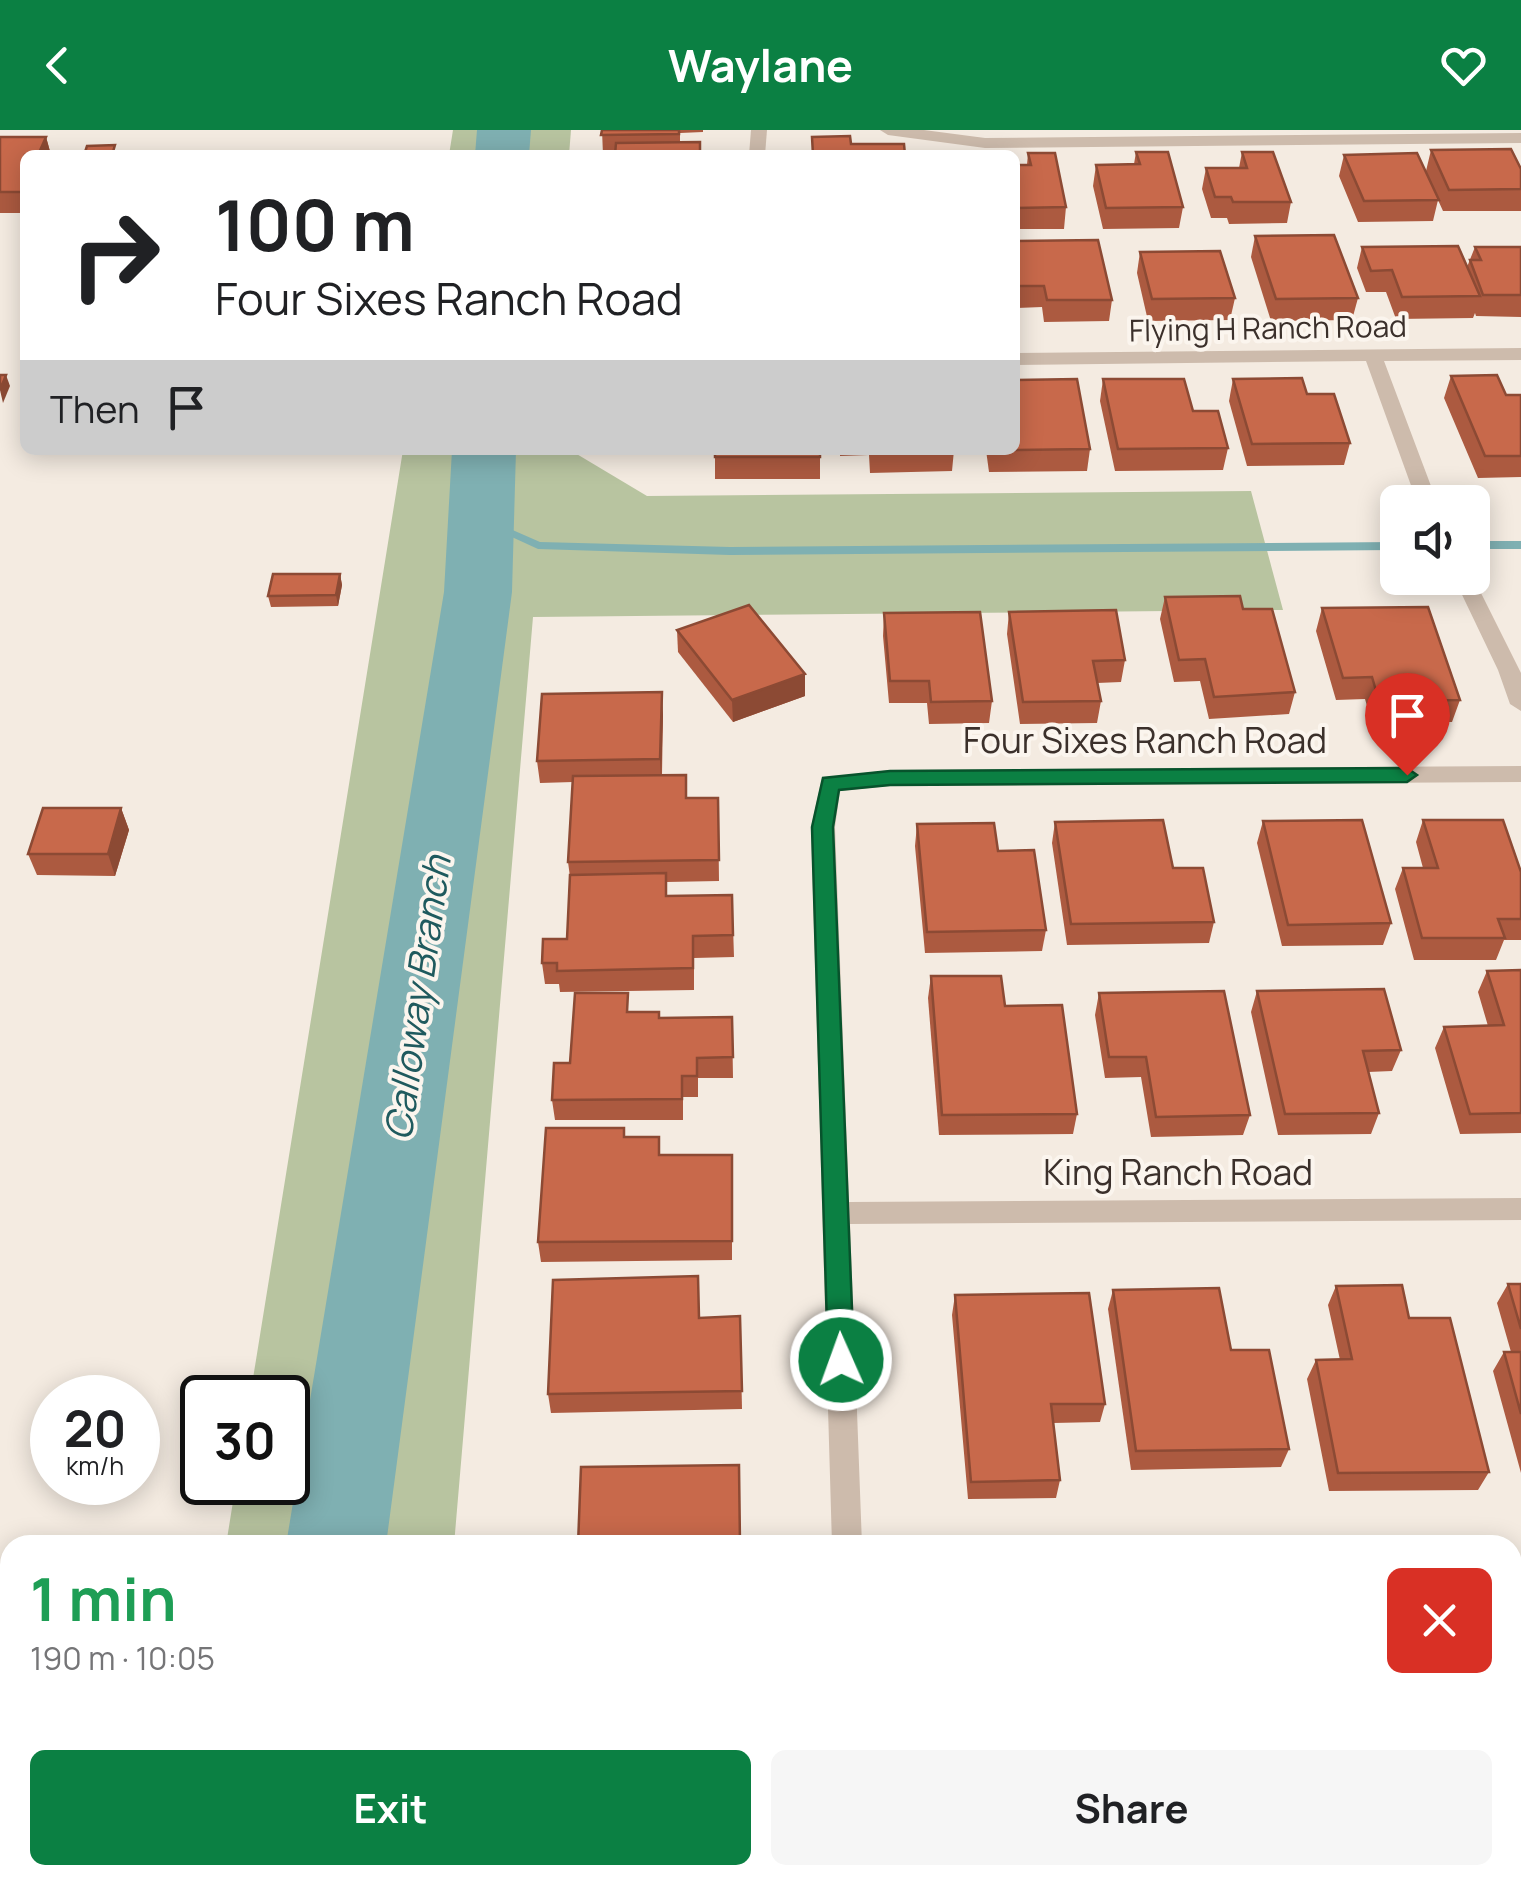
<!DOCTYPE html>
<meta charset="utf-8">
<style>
body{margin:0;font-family:Manrope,sans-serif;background:#f6f6f6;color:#202124;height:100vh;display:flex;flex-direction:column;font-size:38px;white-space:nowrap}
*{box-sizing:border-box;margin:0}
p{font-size:32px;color:#757577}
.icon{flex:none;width:55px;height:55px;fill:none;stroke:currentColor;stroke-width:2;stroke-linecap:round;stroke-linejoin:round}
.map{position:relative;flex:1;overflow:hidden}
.side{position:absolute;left:0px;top:1405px;width:1522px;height:350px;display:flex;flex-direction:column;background:#fff;border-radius:30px 30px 0 0;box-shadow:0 5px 25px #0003}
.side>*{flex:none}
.guide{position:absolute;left:20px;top:20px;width:1000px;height:305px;border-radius:15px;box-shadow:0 5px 25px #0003;background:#fff;color:#202124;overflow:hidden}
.buttons{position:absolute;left:1380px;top:355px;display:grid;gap:20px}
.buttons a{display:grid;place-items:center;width:110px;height:110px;border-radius:15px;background:#fff;box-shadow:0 5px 25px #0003;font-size:50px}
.speed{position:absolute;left:30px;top:1245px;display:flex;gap:20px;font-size:50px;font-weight:700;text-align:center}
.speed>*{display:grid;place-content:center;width:130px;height:130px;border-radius:50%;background:#fff;box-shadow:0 5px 25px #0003;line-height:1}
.speed small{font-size:25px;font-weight:400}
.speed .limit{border:5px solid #111;border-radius:15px;background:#fff;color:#111}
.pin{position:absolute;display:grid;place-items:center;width:85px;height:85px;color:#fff;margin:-102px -42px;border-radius:50% 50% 50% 0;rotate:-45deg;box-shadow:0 0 10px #0007}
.pin .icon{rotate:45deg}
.me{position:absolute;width:110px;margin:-55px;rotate:358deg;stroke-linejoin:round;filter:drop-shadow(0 0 8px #0008)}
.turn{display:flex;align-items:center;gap:35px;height:210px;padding:0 30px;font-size:45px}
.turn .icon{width:130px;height:130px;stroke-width:2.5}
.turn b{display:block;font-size:70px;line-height:85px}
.then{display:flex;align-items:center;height:95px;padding:0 30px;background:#0003;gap:20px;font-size:38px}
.round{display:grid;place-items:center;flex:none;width:105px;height:105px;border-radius:15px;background:#f6f6f6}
.summary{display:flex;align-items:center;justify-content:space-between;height:170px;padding:0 30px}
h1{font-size:60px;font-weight:700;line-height:75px;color:#1e9e55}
.button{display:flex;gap:20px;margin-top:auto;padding:20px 30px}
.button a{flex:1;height:115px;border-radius:15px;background:#0b8043;color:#fff;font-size:40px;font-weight:700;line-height:115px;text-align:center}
.button a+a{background:#f6f6f6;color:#202124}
header{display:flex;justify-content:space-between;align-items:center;height:130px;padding:0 30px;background:#0b8043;color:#fff;font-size:45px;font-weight:700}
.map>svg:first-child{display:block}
</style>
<header><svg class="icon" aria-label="back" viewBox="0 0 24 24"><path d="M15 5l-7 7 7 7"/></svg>Waylane<svg class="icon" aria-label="heart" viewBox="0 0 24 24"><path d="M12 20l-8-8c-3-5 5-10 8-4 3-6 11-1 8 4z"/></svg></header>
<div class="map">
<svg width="1521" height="1755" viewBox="0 0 1521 1755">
<rect width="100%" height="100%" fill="#f4ebe1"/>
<g fill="#b8c4a0">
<path d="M 453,0 L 571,0 L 569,25 L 449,25 Z"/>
<path d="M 403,320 L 570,320 L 647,366 L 1251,361 L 1283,480 L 533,487 L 454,1415 L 226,1415 L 236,1353 L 288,1352 L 288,1268 L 250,1267 Z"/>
<path d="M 172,1745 L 426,1745 L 425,1755 L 171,1755 Z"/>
</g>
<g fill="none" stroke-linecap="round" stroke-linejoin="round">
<g fill="#7fb0b2" fill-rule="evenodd">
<path d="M 481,386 L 540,412 L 730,417 L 1398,412 L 1398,420 L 730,425 L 538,419 L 477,391 L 475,389 Z"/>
<rect x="1472" y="411" width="49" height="8"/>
<rect x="282" y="1745" width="18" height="10"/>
</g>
<g fill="#7fb0b2" fill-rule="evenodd">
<path d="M 477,0 L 531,0 L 529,25 L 475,25 Z"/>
<path d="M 452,320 L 516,320 L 512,462 L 386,1415 L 286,1415 L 444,462 Z"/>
<path d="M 231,1745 L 343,1745 L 342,1755 L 230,1755 Z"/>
</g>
<g fill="#cdbbac" fill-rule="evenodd">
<path d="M 751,0 L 767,0 L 765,25 L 749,25 Z"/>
<path d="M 880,0 L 924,0 L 985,8 L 1521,3 L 1521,13 L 985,18 L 888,5 Z"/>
<path d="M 1521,218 L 1521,230 L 1384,231 L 1437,372 L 1417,372 L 1366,231 L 1015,235 L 1015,223 Z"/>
<path d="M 1472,445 L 1521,543 L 1521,581 L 1510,574 L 1498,540 L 1454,448 Z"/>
<path d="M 1521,636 L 1521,652 L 890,656 L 840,661 L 835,697 L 849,1072 L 1521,1068 L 1521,1090 L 850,1094 L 862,1415 L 832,1415 L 811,697 L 822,648 L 890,640 Z"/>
<path d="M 846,1745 L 880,1745 L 883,1755 L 849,1755 Z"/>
</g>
</g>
<g fill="#ac5a40">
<path d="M 602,0 L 703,0 L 703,2 L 680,3 L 680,13 L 700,25 L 603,25 Z"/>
<path d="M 0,7 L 46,7 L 51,25 L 25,25 L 25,83 L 0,83 Z"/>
<path d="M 1431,20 L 1521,39 L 1521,81 L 1443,81 L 1438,70 L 1433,91 L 1358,92 L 1339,46 L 1344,25 L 1426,41 Z"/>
<path d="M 1136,22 L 1183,77 L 1179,98 L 1103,99 L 1093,56 L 1096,35 L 1134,34 Z"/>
<path d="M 1242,22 L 1291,72 L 1287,93 L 1229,94 L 1227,88 L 1211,88 L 1202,59 L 1206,38 L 1239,38 Z"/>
<path d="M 1028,23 L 1066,77 L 1064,99 L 1015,99 L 1015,35 L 1027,35 Z"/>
<path d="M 1255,106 L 1358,168 L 1352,190 L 1271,191 L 1251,127 Z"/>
<path d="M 1015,111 L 1112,170 L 1109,191 L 1044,192 L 1042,177 L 1017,178 L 1015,169 Z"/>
<path d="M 1362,117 L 1467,137 L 1475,117 L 1521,117 L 1521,187 L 1476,186 L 1475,183 L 1473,188 L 1396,189 L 1386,162 L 1366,162 L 1357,138 Z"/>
<path d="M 1140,122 L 1235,168 L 1230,190 L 1148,191 L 1137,143 Z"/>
<path d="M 1451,246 L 1506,265 L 1521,265 L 1521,347 L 1478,348 L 1444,268 Z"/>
<path d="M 1103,249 L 1193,281 L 1228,318 L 1223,340 L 1115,341 L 1100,271 Z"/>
<path d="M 1233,249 L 1307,264 L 1350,313 L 1344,335 L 1247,336 L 1229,271 Z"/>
<path d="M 1090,319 L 1087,341 L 989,342 L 986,320 Z"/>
<rect x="715" y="320" width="105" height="29"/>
<path d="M 840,320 L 954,320 L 952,341 L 870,343 L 869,325 L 840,326 Z"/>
<path d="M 340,444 L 342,455 L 338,476 L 271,477 L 268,466 Z"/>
<path d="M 1165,467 L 1243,479 L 1295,562 L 1289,584 L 1209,589 L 1200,551 L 1174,552 L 1160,489 Z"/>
<path d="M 1322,478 L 1460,570 L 1452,592 L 1372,593 L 1365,569 L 1336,570 L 1316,501 Z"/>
<path d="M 1009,482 L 1125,530 L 1121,552 L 1097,553 L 1101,571 L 1097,593 L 1020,594 L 1007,504 Z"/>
<path d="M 884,483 L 992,571 L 989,593 L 929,594 L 927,573 L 889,573 L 883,506 Z"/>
<path d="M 677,500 L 805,544 L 805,566 L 733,592 L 678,522 Z"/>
<path d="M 663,584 L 662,645 L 687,668 L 718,668 L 719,751 L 666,752 L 667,766 L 732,765 L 734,827 L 694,828 L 694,860 L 560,862 L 559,854 L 545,854 L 542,833 L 567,809 L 570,747 L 568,732 L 573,652 L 540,653 L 537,631 Z"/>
<path d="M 121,678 L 129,700 L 115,746 L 37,745 L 28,724 Z"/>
<path d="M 1423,690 L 1521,742 L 1521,810 L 1504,810 L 1496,830 L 1414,830 L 1395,759 L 1403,738 L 1423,738 L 1416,712 Z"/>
<path d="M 1263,691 L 1391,793 L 1383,815 L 1282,816 L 1257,713 Z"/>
<path d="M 1055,692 L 1173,738 L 1214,792 L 1209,813 L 1067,815 L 1052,713 Z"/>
<path d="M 917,694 L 998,721 L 1046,800 L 1042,821 L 925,823 L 915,716 Z"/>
<path d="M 1521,840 L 1521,1003 L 1460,1004 L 1435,918 L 1444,897 L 1488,896 L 1478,862 L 1487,841 Z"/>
<path d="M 931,846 L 1005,876 L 1077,984 L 1073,1004 L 939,1005 L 928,868 Z"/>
<path d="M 1257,861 L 1401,920 L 1392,941 L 1368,942 L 1379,983 L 1371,1004 L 1278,1005 L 1251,882 Z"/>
<path d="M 1099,863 L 1250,985 L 1243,1005 L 1151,1007 L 1141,947 L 1105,948 L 1095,885 Z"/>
<path d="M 630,882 L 660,888 L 732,887 L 733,948 L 698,948 L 698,967 L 683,967 L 683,990 L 555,990 L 552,970 L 570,933 Z"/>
<path d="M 625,1007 L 659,1007 L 660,1025 L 732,1025 L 732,1130 L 541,1132 L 538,1112 Z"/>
<path d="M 1508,1154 L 1521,1154 L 1521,1343 L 1493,1241 L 1504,1222 L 1511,1222 L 1497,1173 Z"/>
<path d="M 1336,1156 L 1409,1188 L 1489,1342 L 1478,1360 L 1329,1361 L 1307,1249 L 1316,1230 L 1340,1230 L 1328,1175 Z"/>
<path d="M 1113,1160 L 1231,1220 L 1289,1319 L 1281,1337 L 1131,1340 L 1108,1179 Z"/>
<path d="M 955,1165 L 1105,1274 L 1100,1292 L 1053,1293 L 1060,1350 L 1056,1368 L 968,1369 L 952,1185 Z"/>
<path d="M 740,1186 L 742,1279 L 551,1283 L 548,1264 Z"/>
<path d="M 1512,1506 L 1521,1539 L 1521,1637 L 1512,1637 Z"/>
</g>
<g fill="#8c4a34">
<path d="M 46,7 L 51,25 L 38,25 Z"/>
<path d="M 6,245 L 10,256 L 3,273 L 0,260 Z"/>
<path d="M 340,444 L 342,455 L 338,476 L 336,465 Z"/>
<path d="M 805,544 L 805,566 L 733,592 L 732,570 Z"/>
<path d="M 662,562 L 663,584 L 661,651 L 660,629 Z"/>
<path d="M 121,678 L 129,700 L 115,746 L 108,724 Z"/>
</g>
<g fill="#c8694b" stroke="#8c4a34" stroke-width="2.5">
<path d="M 602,0 L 679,0 L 679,4 L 601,5 Z"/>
<path d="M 850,6 L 851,14 L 904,14 L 905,25 L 813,25 L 812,7 Z"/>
<path d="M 0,7 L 46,7 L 38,25 L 25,25 L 25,58 L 24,62 L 0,62 Z"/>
<path d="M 700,12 L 700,25 L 615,25 L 616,13 Z"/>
<path d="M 115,15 L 112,25 L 84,25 L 87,16 Z"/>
<path d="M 1511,19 L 1521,39 L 1521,59 L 1449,60 L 1431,20 Z"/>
<path d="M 1136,22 L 1168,22 L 1183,77 L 1106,78 L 1096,35 L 1140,34 Z"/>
<path d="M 1242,22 L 1273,22 L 1291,72 L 1233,72 L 1231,67 L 1215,67 L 1206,38 L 1247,38 Z"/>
<path d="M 1028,23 L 1055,23 L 1066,77 L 1015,78 L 1015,35 L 1031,35 Z"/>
<path d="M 1417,23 L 1439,70 L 1364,71 L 1344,25 Z"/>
<path d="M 1334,105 L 1358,168 L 1276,169 L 1255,106 Z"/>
<path d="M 1098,110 L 1112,170 L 1047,170 L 1044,156 L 1019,156 L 1015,134 L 1015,111 Z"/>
<path d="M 1458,116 L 1480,166 L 1402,167 L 1392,140 L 1371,141 L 1362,117 Z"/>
<path d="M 1475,117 L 1521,117 L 1521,165 L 1483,165 L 1470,130 L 1481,130 Z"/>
<path d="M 1220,121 L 1235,168 L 1152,169 L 1140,122 Z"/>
<path d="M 0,245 L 6,245 L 0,260 Z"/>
<path d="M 1497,245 L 1506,265 L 1521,265 L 1521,326 L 1485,326 L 1451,246 Z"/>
<path d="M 1302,248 L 1307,264 L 1334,264 L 1350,313 L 1252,314 L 1233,249 Z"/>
<path d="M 1077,249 L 1090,319 L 1015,320 L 1015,250 Z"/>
<path d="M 1103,249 L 1184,249 L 1193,281 L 1218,281 L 1228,318 L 1118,319 Z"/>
<rect x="715" y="320" width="105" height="7"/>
<path d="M 273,444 L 340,444 L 336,465 L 268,466 Z"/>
<path d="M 1240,466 L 1243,479 L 1272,479 L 1295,562 L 1214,567 L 1205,529 L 1179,530 L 1165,467 Z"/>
<path d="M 749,475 L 805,544 L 732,570 L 677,500 Z"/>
<path d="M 1428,477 L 1460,570 L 1379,571 L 1372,547 L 1343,548 L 1322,478 Z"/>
<path d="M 1116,480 L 1125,530 L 1093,531 L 1101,571 L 1023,572 L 1009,482 Z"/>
<path d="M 980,482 L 992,571 L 931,572 L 929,551 L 890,551 L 884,483 Z"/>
<path d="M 662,562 L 660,629 L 537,631 L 542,564 Z"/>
<path d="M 686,645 L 686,668 L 718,668 L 719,730 L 568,732 L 573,646 Z"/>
<path d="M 43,678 L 121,678 L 108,724 L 28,724 Z"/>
<path d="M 1163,690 L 1173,738 L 1203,738 L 1214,792 L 1071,794 L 1055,692 Z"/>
<path d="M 1362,690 L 1391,793 L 1288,795 L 1263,691 Z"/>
<path d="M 1423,690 L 1503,690 L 1521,742 L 1521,789 L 1498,789 L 1505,808 L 1422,808 L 1403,738 L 1438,738 Z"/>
<path d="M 994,693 L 998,721 L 1034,720 L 1046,800 L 927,802 L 917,694 Z"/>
<path d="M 666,743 L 666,766 L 732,765 L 733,805 L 693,806 L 693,838 L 557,841 L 557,833 L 542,833 L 543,809 L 567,809 L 570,745 Z"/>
<path d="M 1521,840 L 1521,983 L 1470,984 L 1444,897 L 1504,895 L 1487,841 Z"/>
<path d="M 931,846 L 1001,846 L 1005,876 L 1062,875 L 1077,984 L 942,985 Z"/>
<path d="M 1384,859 L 1401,920 L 1363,921 L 1379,983 L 1285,984 L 1257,861 Z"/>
<path d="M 1224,861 L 1250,985 L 1156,987 L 1146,927 L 1109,927 L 1099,863 Z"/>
<path d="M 575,863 L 628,863 L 627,882 L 659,882 L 659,888 L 732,887 L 733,927 L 697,928 L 697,946 L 682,946 L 682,969 L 552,970 L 554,933 L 570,933 Z"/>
<path d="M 546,998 L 624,998 L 624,1007 L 659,1007 L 659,1025 L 732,1025 L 732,1111 L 538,1112 Z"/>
<path d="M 698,1146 L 699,1188 L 740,1186 L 742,1261 L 548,1264 L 553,1150 Z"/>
<path d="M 1508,1154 L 1521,1154 L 1521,1199 Z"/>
<path d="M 1402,1155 L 1409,1188 L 1450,1188 L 1489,1342 L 1338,1343 L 1316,1230 L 1352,1229 L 1336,1156 Z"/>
<path d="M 1219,1158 L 1231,1220 L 1269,1220 L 1289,1319 L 1136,1321 L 1113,1160 Z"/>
<path d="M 1089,1163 L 1105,1274 L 1051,1274 L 1060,1350 L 971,1352 L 955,1165 Z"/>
<path d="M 1504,1222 L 1521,1222 L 1521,1284 Z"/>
<path d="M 739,1335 L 740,1415 L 578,1415 L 581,1337 Z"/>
<path d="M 1512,1506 L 1521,1539 L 1521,1622 L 1512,1622 Z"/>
<path d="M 480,1745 L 616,1745 L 618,1755 L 482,1755 Z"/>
<path d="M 685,1750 L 686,1755 L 670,1755 Z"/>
</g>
<path fill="#0b8043" stroke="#07532c" stroke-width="2.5" d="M 1407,638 L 1417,645 L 1407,652 L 890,655 L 839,660 L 833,697 L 854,1230 L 850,1238 L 841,1242 L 832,1238 L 828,1230 L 812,697 L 823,648 L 890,641 Z"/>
<g text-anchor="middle" stroke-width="8" stroke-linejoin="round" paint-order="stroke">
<g font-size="30" fill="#3b302b" stroke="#fbf5ee">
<text transform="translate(1268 199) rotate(-1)" y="10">Flying H Ranch Road</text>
</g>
<g font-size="35" fill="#3b302b" stroke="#fbf5ee">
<text x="1145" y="623">Four Sixes Ranch Road</text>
<text x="1178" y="1055">King Ranch Road</text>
</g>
<g font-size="38" font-style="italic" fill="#1f5a5e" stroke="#fbf5ee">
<text transform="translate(418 868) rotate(-82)" y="13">Calloway Branch</text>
</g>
</g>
</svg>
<div class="buttons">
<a><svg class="icon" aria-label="sound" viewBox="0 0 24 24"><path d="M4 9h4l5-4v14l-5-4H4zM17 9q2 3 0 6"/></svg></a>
</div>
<div class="speed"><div>20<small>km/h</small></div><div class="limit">30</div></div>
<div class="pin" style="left:1407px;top:645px;background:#d93025"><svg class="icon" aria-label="arrive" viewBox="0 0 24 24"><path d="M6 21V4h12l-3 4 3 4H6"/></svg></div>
<svg class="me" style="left:841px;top:1230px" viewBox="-20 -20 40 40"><circle r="17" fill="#0b8043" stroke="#fff" stroke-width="3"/><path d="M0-11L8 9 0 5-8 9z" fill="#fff"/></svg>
<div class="guide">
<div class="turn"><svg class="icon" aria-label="right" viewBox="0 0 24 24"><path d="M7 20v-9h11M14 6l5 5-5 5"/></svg><div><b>100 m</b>Four Sixes Ranch Road</div></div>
<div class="then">Then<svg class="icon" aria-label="arrive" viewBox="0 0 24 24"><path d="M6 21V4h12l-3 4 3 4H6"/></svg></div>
</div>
<section class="side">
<div class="summary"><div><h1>1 min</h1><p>190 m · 10:05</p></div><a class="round" style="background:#d93025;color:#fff"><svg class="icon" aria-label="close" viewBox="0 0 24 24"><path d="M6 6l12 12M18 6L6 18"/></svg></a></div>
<div class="button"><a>Exit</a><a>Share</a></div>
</section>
</div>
